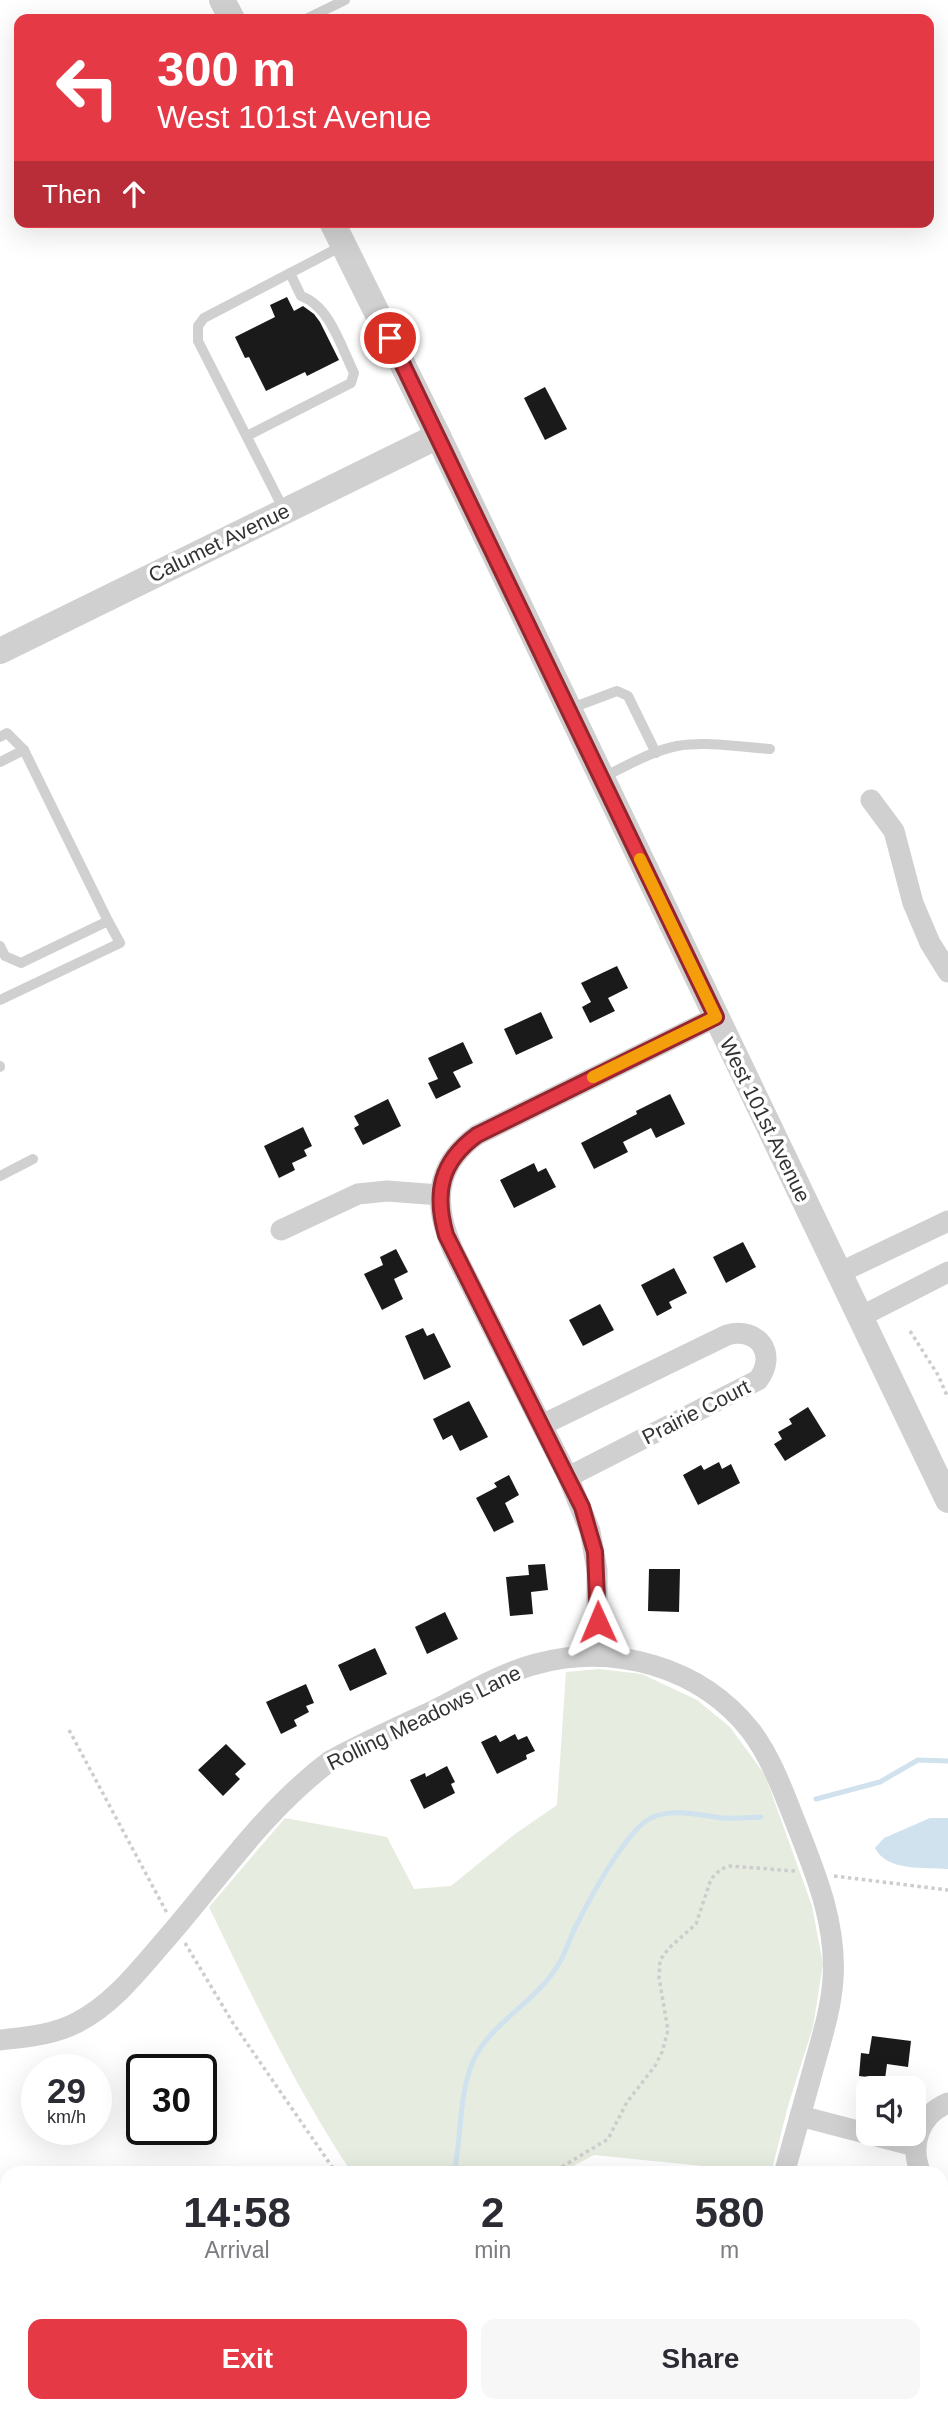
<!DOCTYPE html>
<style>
body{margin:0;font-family:Helvetica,sans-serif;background:#f7f7f7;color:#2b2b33;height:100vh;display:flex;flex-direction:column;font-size:26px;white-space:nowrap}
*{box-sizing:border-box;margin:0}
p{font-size:23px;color:#7c7c81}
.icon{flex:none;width:38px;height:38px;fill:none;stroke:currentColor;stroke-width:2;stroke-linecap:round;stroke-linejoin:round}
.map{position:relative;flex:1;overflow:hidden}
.drawer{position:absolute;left:0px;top:2166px;width:948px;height:247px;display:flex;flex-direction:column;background:#fff;border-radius:21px 21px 0 0;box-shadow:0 7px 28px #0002}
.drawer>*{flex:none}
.guide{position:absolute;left:14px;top:14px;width:920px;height:214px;border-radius:14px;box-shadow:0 7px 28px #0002;background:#e63946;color:#fff;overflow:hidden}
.controls{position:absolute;left:856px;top:2076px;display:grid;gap:14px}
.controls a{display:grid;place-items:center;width:70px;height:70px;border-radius:14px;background:#fff;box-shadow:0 7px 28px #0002;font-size:35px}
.speed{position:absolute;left:21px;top:2054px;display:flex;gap:14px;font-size:35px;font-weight:700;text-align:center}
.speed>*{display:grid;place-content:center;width:91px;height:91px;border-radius:50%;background:#fff;box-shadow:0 7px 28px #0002;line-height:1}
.speed small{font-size:18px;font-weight:400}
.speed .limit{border:4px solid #111;border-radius:10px;background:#fff;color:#111}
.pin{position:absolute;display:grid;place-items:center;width:60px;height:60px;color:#fff;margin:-30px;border:4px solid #fff;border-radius:50%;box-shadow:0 2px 7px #0007}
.me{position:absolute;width:77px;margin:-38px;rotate:359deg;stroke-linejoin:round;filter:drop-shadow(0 0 5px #0008)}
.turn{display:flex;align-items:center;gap:24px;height:147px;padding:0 28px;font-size:32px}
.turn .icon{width:91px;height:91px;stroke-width:2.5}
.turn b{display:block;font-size:49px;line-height:60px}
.then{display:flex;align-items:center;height:66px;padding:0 28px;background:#0003;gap:14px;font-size:26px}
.eta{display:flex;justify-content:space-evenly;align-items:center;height:119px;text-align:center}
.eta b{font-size:42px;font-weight:700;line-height:49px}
.button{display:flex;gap:14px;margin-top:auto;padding:14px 28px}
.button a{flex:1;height:80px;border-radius:14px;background:#e63946;color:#fff;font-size:28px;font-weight:700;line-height:80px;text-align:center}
.button a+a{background:#f7f7f7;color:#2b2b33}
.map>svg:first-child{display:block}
</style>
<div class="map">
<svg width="948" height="2413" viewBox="0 0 948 2413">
<rect width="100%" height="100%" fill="#fff"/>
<path fill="#e6ecdf" d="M 599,1669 L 642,1674 L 697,1700 L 730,1727 L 765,1775 L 812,1906 L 823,1964 L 813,2027 L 788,2106 L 771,2173 L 594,2155 L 560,2173 L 352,2173 C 296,2089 253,1998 209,1907 L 285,1818 L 387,1837 L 414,1889 L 451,1886 L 515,1834 L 557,1805 L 566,1672 Z"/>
<path fill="#cfe2ee" d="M 930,1818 L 948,1818 L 948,1869 C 925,1867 887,1872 875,1848 L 884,1838 Z"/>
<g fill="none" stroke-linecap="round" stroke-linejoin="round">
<g stroke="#cfe2ee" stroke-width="5">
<path d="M 816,1799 L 880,1782 L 918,1760 L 948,1761"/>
<path d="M 454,2174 C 462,2136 458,2095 474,2059 C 492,2022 535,2003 558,1965 C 566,1953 569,1939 576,1926 C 589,1900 626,1830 651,1818 C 672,1807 702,1816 724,1818 C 736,1819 749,1817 761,1817"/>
<path d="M 0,2332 L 7,2326"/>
</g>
</g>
<g fill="#1a1a1a">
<path d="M 287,297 L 294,311 L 303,306 L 314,314 L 320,322 L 339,360 L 307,376 L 305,372 L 266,391 L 249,357 L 245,358 L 235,337 L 275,317 L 270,305 Z"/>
<path d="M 545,387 L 567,429 L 545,440 L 524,398 Z"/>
<path d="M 617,966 L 628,988 L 608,998 L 615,1011 L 590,1023 L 582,1007 L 591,1002 L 581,983 Z"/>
<path d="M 541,1012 L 553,1038 L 516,1055 L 504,1029 Z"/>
<path d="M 463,1042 L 473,1063 L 453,1072 L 461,1087 L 436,1099 L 428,1083 L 438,1079 L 428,1058 Z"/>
<path d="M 670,1094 L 685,1124 L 656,1138 L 651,1128 L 623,1142 L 628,1152 L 594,1169 L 581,1143 L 637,1114 L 636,1111 Z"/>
<path d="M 388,1099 L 401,1126 L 363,1145 L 354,1128 L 359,1125 L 354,1116 Z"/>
<path d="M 303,1127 L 312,1146 L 304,1150 L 307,1156 L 292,1163 L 295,1170 L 279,1178 L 264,1146 Z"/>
<path d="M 534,1163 L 538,1172 L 546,1168 L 556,1187 L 514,1208 L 500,1180 Z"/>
<path d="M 743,1242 L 756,1267 L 726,1283 L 713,1257 Z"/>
<path d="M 396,1249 L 408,1272 L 394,1279 L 403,1299 L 382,1310 L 364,1274 L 383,1265 L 380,1257 Z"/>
<path d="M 674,1268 L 687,1293 L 669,1302 L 672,1308 L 657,1316 L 641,1285 Z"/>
<path d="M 600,1304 L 614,1330 L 583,1346 L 569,1320 Z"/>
<path d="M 423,1328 L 427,1336 L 434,1333 L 451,1367 L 424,1380 L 405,1336 Z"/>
<path d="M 469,1401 L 488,1437 L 460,1451 L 452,1435 L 443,1440 L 433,1419 Z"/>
<path d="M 808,1407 L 826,1436 L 785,1461 L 774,1444 L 782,1439 L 778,1432 L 792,1424 L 789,1419 Z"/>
<path d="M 719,1462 L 722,1469 L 731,1464 L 740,1483 L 698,1505 L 683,1475 L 701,1465 L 704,1470 Z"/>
<path d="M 509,1475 L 519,1495 L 505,1503 L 514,1522 L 494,1532 L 476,1498 L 497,1487 L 494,1483 Z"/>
<path d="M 545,1564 L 548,1590 L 531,1592 L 533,1614 L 510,1616 L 506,1577 L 529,1575 L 528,1565 Z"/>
<path d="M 649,1569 L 680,1569 L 679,1612 L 648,1611 Z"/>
<path d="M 445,1612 L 458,1639 L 427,1654 L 415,1627 Z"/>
<path d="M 375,1648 L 387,1674 L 350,1691 L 338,1665 Z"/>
<path d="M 306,1684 L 314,1703 L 306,1706 L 309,1712 L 294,1720 L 297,1726 L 281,1734 L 266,1702 Z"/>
<path d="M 515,1734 L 518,1740 L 527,1736 L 535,1751 L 526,1755 L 527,1759 L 497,1774 L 481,1742 L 496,1735 L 500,1742 Z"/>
<path d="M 226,1744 L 246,1764 L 235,1774 L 240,1779 L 223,1796 L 198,1770 Z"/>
<path d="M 447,1766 L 455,1782 L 451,1784 L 455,1793 L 424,1809 L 410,1780 L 425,1773 L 426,1777 Z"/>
<path d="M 872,2036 L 911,2041 L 908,2067 L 887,2064 L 885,2079 L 859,2076 L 861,2053 L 869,2054 Z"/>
</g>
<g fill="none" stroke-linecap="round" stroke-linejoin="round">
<g stroke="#cdcdcd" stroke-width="3.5" stroke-dasharray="3.5 3.5" stroke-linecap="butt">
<path d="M 910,1331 L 938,1375 L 948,1398"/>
<path d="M 69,1730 L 167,1913"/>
<path d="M 834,1876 L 948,1890"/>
<path d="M 185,1943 L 233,2023 L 337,2174"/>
<path d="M 550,2174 L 608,2139 L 627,2102 L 655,2066 L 662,2052 L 668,2030 L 659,1978 L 660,1960 L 669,1948 L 696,1924 L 711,1879 L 721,1869 L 730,1866 L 795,1871"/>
<path d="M 444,2406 L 447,2413"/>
</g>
<g stroke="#d0d0d0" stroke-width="10">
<path d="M 306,19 L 345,0"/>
<path d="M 247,436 L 351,383 L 354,373 C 341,347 330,306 301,296 L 290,273"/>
<path d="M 284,510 L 198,341 L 198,326 L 204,318 L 344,245"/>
<path d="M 569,709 L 617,691 L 628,696 L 656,753"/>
<path d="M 0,737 L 7,733 L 24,750 L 108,921 L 21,963 L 5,956 L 0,946"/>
<path d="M 0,762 L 24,750"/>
<path d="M 601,778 C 625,767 651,751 677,746 C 707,741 741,747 770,749"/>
<path d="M 0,1000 L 120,943 L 108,921"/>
<path d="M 0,1066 L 0,1067"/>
<path d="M 0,1176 L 33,1159"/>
</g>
<g stroke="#d0d0d0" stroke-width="21">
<path d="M 871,800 L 894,831 L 913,903 L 930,943 L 948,972"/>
<path d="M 281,1230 L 358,1194 L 387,1191 L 440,1195"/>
<path d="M 839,1273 L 948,1221"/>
<path d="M 860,1317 L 948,1272"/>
<path d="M 542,1425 L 727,1335 C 758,1326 778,1354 758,1380 L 568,1477"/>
<path d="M 597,1656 L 597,1570 L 590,1531 L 568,1477 L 453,1250 C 433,1205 434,1166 477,1135 L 716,1017"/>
<path d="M 0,2040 C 26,2037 54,2035 78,2022 C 112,2004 135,1975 160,1946 C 215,1884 263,1811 330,1761 C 364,1742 400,1726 435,1710 C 467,1694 501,1673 536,1664 C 613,1643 700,1666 751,1731 C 769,1755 780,1783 791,1811 C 812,1865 837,1919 833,1979 C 831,2009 822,2037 814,2066 C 804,2102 794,2138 784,2174"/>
<path d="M 800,2116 L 915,2146"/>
<path d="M 921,2174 C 909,2145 919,2115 948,2103"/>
<path d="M 942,2196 L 948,2198"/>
<path d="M 709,2406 L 721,2413"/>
</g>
<g stroke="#d0d0d0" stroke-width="26">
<path d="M 222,0 L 232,19"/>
<path d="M 332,222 L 438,436 L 948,1500"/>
<path d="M 0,651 L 438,436"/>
</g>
</g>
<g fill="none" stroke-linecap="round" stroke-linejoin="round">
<g stroke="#96252e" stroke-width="18">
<path id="route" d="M 390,338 L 716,1017 L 477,1135 C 440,1162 434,1193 446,1235 L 582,1507 L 595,1552 L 598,1622"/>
</g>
<use href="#route" stroke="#e63946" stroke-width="12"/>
<path stroke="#f59e0b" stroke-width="12" d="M 593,1077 L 716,1017 L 640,859"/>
</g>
<g text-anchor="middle" stroke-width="7" stroke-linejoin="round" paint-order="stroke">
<g font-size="21" fill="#333" stroke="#fff">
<text transform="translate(219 543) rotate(-26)" y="7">Calumet Avenue</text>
<text transform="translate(765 1120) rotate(64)" y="7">West 101st Avenue</text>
<text transform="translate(696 1412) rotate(-27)" y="7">Prairie Court</text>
<text transform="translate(424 1718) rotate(-26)" y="7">Rolling Meadows Lane</text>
</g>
</g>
</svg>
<div class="controls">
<a><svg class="icon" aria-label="sound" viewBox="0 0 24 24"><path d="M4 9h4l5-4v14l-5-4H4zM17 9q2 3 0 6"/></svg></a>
</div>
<div class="speed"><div>29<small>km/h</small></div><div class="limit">30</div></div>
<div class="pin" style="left:390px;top:338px;background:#d93025"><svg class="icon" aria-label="arrive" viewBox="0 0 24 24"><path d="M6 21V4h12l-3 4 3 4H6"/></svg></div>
<svg class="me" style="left:598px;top:1622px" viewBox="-20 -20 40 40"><path d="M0-17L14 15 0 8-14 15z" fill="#e63946" stroke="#fff" stroke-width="4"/></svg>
<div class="guide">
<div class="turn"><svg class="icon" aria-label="left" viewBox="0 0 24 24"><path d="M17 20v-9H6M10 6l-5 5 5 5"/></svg><div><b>300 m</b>West 101st Avenue</div></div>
<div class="then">Then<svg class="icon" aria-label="ahead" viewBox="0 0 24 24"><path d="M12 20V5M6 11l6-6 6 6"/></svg></div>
</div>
<section class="drawer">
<div class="eta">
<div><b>14:58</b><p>Arrival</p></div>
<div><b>2</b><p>min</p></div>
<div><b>580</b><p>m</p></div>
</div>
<div class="button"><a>Exit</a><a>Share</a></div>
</section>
</div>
